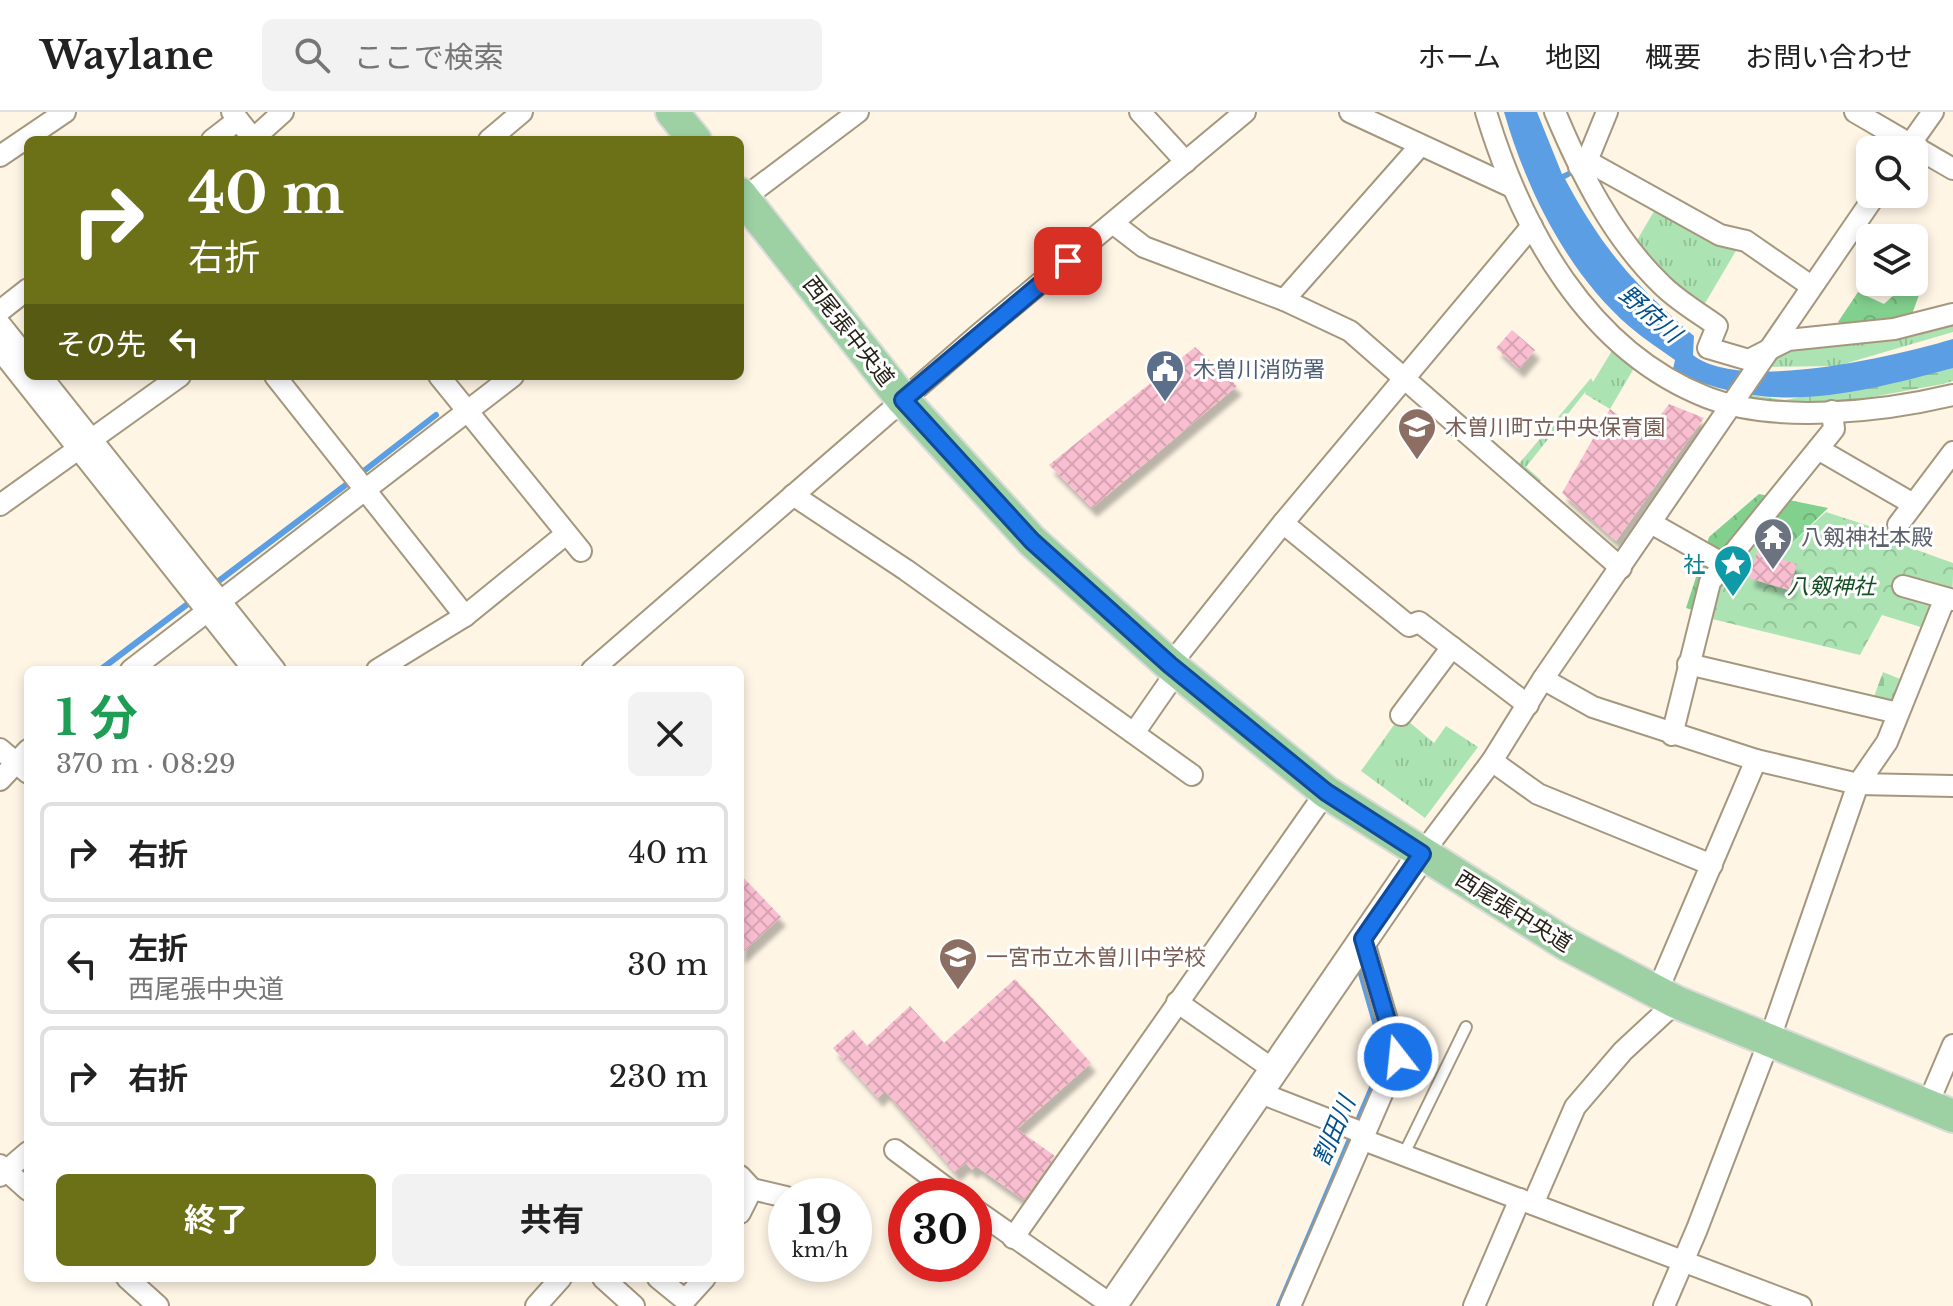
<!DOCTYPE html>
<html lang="ja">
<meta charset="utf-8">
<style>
body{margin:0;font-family:"Libre Baskerville","Noto Sans JP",serif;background:#f2f2f2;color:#222;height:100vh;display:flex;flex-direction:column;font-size:30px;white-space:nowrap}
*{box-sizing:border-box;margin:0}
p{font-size:26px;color:#767676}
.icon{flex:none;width:44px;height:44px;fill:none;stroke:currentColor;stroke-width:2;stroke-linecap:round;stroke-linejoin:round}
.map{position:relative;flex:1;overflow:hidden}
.side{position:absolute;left:24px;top:554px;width:720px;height:616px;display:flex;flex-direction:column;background:#fff;border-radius:12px;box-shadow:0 4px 12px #0003}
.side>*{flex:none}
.banner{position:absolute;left:24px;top:24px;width:720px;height:244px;border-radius:12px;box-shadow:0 4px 12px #0003;background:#6c7117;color:#fff;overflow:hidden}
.buttons{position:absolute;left:1856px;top:24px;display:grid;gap:16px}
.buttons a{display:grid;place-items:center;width:72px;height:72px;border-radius:12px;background:#fff;box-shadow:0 4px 12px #0003;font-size:40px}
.speed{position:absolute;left:768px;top:1066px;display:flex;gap:16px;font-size:40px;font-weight:700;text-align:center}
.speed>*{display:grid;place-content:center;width:104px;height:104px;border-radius:50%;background:#fff;box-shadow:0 4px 12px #0003;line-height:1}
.speed small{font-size:20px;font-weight:400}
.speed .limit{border:12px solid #d22;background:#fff;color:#111}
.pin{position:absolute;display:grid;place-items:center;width:68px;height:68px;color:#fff;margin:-34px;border-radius:16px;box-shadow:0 4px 12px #0006}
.me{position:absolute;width:88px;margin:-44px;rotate:344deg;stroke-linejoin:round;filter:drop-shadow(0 0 6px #0008)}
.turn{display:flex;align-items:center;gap:28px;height:168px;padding:0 32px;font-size:36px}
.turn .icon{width:104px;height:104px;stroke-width:2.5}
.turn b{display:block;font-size:56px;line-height:68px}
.then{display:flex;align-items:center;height:76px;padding:0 32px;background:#0003;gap:16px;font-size:30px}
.round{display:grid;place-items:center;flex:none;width:84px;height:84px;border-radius:12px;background:#f2f2f2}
.overview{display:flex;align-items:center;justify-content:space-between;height:136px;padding:0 32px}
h1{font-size:48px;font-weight:700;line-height:60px;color:#1e9e55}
.primary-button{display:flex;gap:16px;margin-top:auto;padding:16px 32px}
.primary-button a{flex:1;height:92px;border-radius:12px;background:#6c7117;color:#fff;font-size:32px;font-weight:700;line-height:92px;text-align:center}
.primary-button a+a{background:#f2f2f2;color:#222}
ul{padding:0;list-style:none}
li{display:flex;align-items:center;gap:24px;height:100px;margin:0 16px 12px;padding:0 16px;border:4px solid #e0e0e0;border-radius:12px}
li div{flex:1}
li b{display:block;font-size:30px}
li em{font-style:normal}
header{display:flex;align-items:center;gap:48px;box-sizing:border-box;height:112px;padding:0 40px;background:#fff;border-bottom:2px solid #e0e0e0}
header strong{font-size:38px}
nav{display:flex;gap:44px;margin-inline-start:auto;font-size:28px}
.search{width:560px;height:72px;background:#f2f2f2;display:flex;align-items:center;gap:20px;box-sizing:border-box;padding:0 28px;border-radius:12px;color:#767676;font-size:30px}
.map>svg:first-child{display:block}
</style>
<header>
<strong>Waylane</strong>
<div class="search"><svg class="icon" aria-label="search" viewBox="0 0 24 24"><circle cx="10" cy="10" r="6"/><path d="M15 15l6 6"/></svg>ここで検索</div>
<nav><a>ホーム</a><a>地図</a><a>概要</a><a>お問い合わせ</a></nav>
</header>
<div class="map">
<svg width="1953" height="1194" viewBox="0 0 1953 1194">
<defs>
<pattern id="grass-tufts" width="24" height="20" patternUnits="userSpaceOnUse" patternTransform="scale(2)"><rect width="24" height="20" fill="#ace3b3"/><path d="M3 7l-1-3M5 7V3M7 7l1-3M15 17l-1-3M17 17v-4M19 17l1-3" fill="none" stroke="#94c299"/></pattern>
<pattern id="forest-crowns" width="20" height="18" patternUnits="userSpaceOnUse" patternTransform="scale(2)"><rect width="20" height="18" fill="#82d08d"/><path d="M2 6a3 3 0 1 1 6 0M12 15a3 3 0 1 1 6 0" fill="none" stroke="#70b279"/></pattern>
<pattern id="wetland-marsh" width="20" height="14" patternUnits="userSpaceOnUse" patternTransform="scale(2)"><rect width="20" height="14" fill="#ace3b3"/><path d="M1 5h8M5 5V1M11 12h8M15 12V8" fill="none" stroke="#94c299"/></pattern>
<pattern id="cemetery-stones" width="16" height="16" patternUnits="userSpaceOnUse" patternTransform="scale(2)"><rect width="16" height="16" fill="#ace3b3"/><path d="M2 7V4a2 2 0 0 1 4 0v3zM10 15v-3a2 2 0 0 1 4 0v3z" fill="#94c299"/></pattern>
<pattern id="park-crowns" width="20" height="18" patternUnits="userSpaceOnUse" patternTransform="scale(2)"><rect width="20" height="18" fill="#ace3b3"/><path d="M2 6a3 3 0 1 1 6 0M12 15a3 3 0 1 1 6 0" fill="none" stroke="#94c299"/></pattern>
<pattern id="building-cross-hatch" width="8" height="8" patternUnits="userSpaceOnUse" patternTransform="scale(2)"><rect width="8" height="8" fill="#fabed1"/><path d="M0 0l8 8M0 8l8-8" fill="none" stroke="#d6a3b3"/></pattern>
<filter id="shadow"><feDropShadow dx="5" dy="9" stdDeviation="2" flood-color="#0004"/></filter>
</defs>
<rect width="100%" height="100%" fill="#fef5e5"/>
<g fill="url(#grass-tufts)">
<path d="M 1660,89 L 1737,137 L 1704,193 L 1669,172 L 1636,130 Z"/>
<path d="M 1953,200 L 1953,220 L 1837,254 L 1766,255 L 1773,233 Z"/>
<path d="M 1613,237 L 1637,251 L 1610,297 L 1585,282 L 1586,279 L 1526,355 L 1541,368 L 1537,372 L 1517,354 L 1591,266 L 1593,270 Z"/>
<path d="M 1401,603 L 1434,631 L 1446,614 L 1478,635 L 1425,706 L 1361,659 Z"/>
</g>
<g fill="url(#forest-crowns)">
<path d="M 1904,174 L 1919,183 L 1908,213 L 1856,221 L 1838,210 L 1858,180 L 1884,192 Z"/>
<path d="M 1759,382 L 1828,396 L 1786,437 L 1747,427 L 1702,501 L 1686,496 L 1709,425 Z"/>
</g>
<path fill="url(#wetland-marsh)" d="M 1953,255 L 1953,269 L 1943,272 L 1823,294 L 1741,288 L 1745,282 L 1785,288 Z"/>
<path fill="url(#cemetery-stones)" d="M 1883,560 L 1910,571 L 1898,601 L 1872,590 Z"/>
<path fill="url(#park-crowns)" d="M 1826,400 L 1894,422 L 1895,430 L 1953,451 C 1953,488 1953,496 1927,517 L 1882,503 L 1860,543 L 1708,506 L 1717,473 L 1754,430 L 1786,437 Z"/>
<path fill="#5c9ee3" d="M 1504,0 L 1537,0 L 1562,62 L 1575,56 L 1576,61 L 1565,67 C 1604,139 1633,171 1694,224 L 1693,243 C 1741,281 1896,244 1953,227 L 1953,256 C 1859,281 1771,305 1679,261 L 1673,257 L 1675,248 C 1660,237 1644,227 1630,215 C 1568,162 1526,77 1504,0 Z"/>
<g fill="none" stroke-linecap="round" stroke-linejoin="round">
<g stroke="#5c9ee3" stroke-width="6">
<path d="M 365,358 L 436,303"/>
<path d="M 216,471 L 351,369"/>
<path d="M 100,558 L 189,491"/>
<path d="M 27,613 L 28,613"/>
<path d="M 1279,1194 L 1385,945 L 1359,855"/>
</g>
</g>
<g fill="url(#building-cross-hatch)" filter="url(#shadow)">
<path d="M 1512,218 L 1535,238 L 1519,257 L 1496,236 Z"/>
<path d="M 1195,235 L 1237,274 L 1092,396 L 1049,353 Z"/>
<path d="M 1669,292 L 1704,306 L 1616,429 L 1562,381 L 1610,297 L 1645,324 Z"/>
<path d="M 1757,440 L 1797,452 L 1789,478 L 1749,466 Z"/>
<path d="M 740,762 L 781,805 L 740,843 Z"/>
<path d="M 1015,867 L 1091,951 L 1017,1017 L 1055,1044 L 1024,1088 L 976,1054 L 972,1058 L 966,1051 L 955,1060 L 885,979 L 878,986 L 833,936 L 853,918 L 867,934 L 910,894 L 944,931 Z"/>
</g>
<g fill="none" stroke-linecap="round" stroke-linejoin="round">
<g stroke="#a5977e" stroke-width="14">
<path id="lane" d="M 1403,1044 L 1466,915"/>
</g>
<g stroke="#a5977e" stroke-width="24">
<g id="street">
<path d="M 232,0 L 254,28"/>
<path d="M 1140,0 L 1186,50"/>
<path d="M 1350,0 L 1512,75"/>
<path d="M 1486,0 C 1521,116 1587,238 1706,285 C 1775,312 1882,300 1953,283"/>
<path d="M 1555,0 C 1581,62 1613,126 1662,173 C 1678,189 1699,201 1717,214 L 1708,236 L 1749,248 L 1788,228 L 1894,217 L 1953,202"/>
<path d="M 1855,0 L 1953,57"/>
<path d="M 253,27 L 283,0"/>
<path d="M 212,28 L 238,8"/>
<path d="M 489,28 L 522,0"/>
<path d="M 1906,38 L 1933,0"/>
<path d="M 0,44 L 65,0"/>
<path d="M 1587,49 L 1720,123 L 1746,129 L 1811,174"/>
<path d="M 1579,55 L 1587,49 L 1607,0"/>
<path d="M 740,89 L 858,0"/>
<path d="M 1114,112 L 1144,135 L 1284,188 L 1350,219 L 1621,456"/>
<path d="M 1284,188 L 1419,35"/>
<path d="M 0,199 L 28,177"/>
<path d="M 0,212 L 28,247"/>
<path d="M 0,238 L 254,558"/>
<path d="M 41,264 L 275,558"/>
<path d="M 275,264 L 465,504"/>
<path d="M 439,264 L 581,439"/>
<path d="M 1818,337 L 1913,392"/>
<path d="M 793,383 L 906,458 L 1192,663"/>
<path d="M 0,393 L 180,264"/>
<path d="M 1283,411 L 1409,514 L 1419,510 L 1528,593"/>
<path d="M 1651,411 L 1725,453"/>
<path d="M 1898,413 L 1953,340"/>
<path d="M 1903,474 L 1953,488"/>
<path d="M 1688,552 L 1898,601"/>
<path d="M 1170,553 L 1283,411 L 1532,114"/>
<path d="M 131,558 L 513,264"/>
<path d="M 377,558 L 465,504 L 566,422"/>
<path d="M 592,558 L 978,223 L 1245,0"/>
<path d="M 1543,567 L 1593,595 L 1756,648 L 1858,672 L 1953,674"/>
<path d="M 1401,603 L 1452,535"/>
<path d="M 1134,621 L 1177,559"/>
<path d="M 1672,623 L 1710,470 L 1834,317 L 1832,299"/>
<path d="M 0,637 L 28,661"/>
<path d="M 1492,649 L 1538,682 L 1712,753"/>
<path d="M 0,668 L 28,638"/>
<path d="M 1422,742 L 1492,649 L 1543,567 L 1876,82"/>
<path d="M 1657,880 L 1756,648"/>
<path d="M 1177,890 L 1274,958"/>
<path d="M 1258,980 L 1363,1021"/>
<path d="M 1927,994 L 1953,933"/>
<path d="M 1361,1027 L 1801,1194"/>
<path d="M 895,1038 L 957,1084"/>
<path d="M 0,1053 L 28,1078"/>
<path d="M 0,1064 L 28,1040"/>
<path d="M 740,1064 L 752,1077 L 786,1085"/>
<path d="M 1533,1092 L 1575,995 L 1623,939 L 1676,890"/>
<path d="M 974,1097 L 1113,1194"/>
<path d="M 740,1101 L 752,1077"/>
<path d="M 1013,1126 L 1326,680"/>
<path d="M 127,1166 L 158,1194"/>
<path d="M 603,1166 L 634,1194"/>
<path d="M 658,1166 L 685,1188 L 705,1166"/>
<path d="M 536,1194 L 561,1166"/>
<path d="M 1290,1194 L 1398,945 L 1363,827"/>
<path d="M 1474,1194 L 1520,1087"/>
<path d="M 1664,1194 L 1697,1117 L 1769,929 L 1858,672 L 1887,630 L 1945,486"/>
</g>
</g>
<g stroke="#a5977e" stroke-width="32">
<path id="secondary" d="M 1112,1194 L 1422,742"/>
</g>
<g stroke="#dcdbda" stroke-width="36">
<g id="primary">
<path d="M 672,0 L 695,28"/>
<path d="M 740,82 L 903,288 L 1032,429 L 1170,553 L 1326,680 L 1566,832 L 1676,890 L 1953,1004"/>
</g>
</g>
<use href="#lane" stroke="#fff" stroke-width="10"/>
<use href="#street" stroke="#fff" stroke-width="20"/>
<use href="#secondary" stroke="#fff" stroke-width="28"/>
<use href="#primary" stroke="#9dd1a4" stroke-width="32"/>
</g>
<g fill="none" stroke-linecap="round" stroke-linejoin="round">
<g stroke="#114b97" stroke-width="20">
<path id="route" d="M 1068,149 L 903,288 L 1032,429 L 1170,553 L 1326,680 L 1422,742 L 1363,827 L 1398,945"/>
</g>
<use href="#route" stroke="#1a73e8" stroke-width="14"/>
</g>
<defs>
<g id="civic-pin" transform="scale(2)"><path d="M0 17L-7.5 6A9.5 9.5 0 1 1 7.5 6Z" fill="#5c6f8a" stroke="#fff"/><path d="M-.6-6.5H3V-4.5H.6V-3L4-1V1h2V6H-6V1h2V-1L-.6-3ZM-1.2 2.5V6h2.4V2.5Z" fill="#fff"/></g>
<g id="school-pin" transform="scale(2)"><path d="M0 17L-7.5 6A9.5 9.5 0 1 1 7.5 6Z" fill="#8d6e63" stroke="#fff"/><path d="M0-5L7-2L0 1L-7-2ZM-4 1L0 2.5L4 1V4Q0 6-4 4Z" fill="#fff"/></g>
<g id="temple-pin" transform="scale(2)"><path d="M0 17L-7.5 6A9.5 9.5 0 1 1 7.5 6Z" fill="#6b7280" stroke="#fff"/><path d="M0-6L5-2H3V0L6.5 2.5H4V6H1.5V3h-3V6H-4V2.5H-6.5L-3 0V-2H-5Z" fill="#fff"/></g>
<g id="sight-pin" transform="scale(2)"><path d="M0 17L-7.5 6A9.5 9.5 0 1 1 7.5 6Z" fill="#0f9aa8" stroke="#fff"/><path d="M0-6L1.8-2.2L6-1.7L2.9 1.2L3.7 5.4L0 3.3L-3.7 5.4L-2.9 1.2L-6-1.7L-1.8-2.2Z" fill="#fff"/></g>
</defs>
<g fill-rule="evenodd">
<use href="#civic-pin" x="1165" y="257"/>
<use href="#school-pin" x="1417" y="315"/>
<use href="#temple-pin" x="1773" y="425"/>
<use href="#sight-pin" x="1733" y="452"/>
<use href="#school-pin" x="958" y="845"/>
</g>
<g text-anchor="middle" stroke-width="6" stroke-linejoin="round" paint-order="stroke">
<g font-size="22" fill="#262117" stroke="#fff">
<text transform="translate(849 219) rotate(52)" y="8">西尾張中央道</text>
<text transform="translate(1514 799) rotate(32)" y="8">西尾張中央道</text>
</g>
<g font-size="22" fill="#4e5e75" stroke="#fff" text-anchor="start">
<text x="1193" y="265">木曽川消防署</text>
</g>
<g font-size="22" fill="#785e54" stroke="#fff" text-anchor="start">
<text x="1445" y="323">木曽川町立中央保育園</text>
<text x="986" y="853">一宮市立木曽川中学校</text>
</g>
<g font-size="22" fill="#5b616d" stroke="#fff" text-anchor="start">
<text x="1801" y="433">八剱神社本殿</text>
</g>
<g font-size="22" fill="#0d838f" stroke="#fff" text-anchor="end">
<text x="1705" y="460">社</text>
</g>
<g font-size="22" font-style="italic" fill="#164e23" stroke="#fff">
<text x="1831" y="482">八剱神社</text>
</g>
<g font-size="24" font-style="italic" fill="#02518f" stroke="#fff">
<text transform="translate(1650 202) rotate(41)" y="8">野府川</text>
<text transform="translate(1334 1019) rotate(-67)" y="8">割田川</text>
</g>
</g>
</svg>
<div class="buttons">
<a><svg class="icon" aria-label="search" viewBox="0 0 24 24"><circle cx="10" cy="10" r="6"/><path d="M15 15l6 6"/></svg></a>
<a><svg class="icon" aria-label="layers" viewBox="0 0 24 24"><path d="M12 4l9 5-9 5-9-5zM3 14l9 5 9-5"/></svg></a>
</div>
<div class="speed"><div>19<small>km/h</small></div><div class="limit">30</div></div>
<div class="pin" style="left:1068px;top:149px;background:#d93025"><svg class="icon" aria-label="arrive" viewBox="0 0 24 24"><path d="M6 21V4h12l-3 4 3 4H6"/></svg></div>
<svg class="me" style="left:1398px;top:945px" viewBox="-20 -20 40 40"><circle r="17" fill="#1a73e8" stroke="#fff" stroke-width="3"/><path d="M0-11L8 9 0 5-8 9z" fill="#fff"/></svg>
<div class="banner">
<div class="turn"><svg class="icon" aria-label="right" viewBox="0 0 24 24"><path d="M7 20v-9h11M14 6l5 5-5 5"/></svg><div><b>40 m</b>右折</div></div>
<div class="then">その先<svg class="icon" aria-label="left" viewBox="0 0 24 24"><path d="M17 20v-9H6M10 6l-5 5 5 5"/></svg></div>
</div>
<section class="side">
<div class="overview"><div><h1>1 分</h1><p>370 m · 08:29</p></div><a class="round"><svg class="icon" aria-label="close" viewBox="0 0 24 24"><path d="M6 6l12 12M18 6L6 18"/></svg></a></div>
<ul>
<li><svg class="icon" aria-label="right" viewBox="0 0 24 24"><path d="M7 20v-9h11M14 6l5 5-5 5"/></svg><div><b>右折</b></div><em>40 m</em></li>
<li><svg class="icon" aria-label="left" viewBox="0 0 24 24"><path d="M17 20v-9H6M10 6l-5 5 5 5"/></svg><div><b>左折</b><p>西尾張中央道</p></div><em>30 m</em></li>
<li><svg class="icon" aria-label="right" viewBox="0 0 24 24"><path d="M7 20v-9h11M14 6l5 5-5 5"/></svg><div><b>右折</b></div><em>230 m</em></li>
</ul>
<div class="primary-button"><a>終了</a><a>共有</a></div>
</section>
</div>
